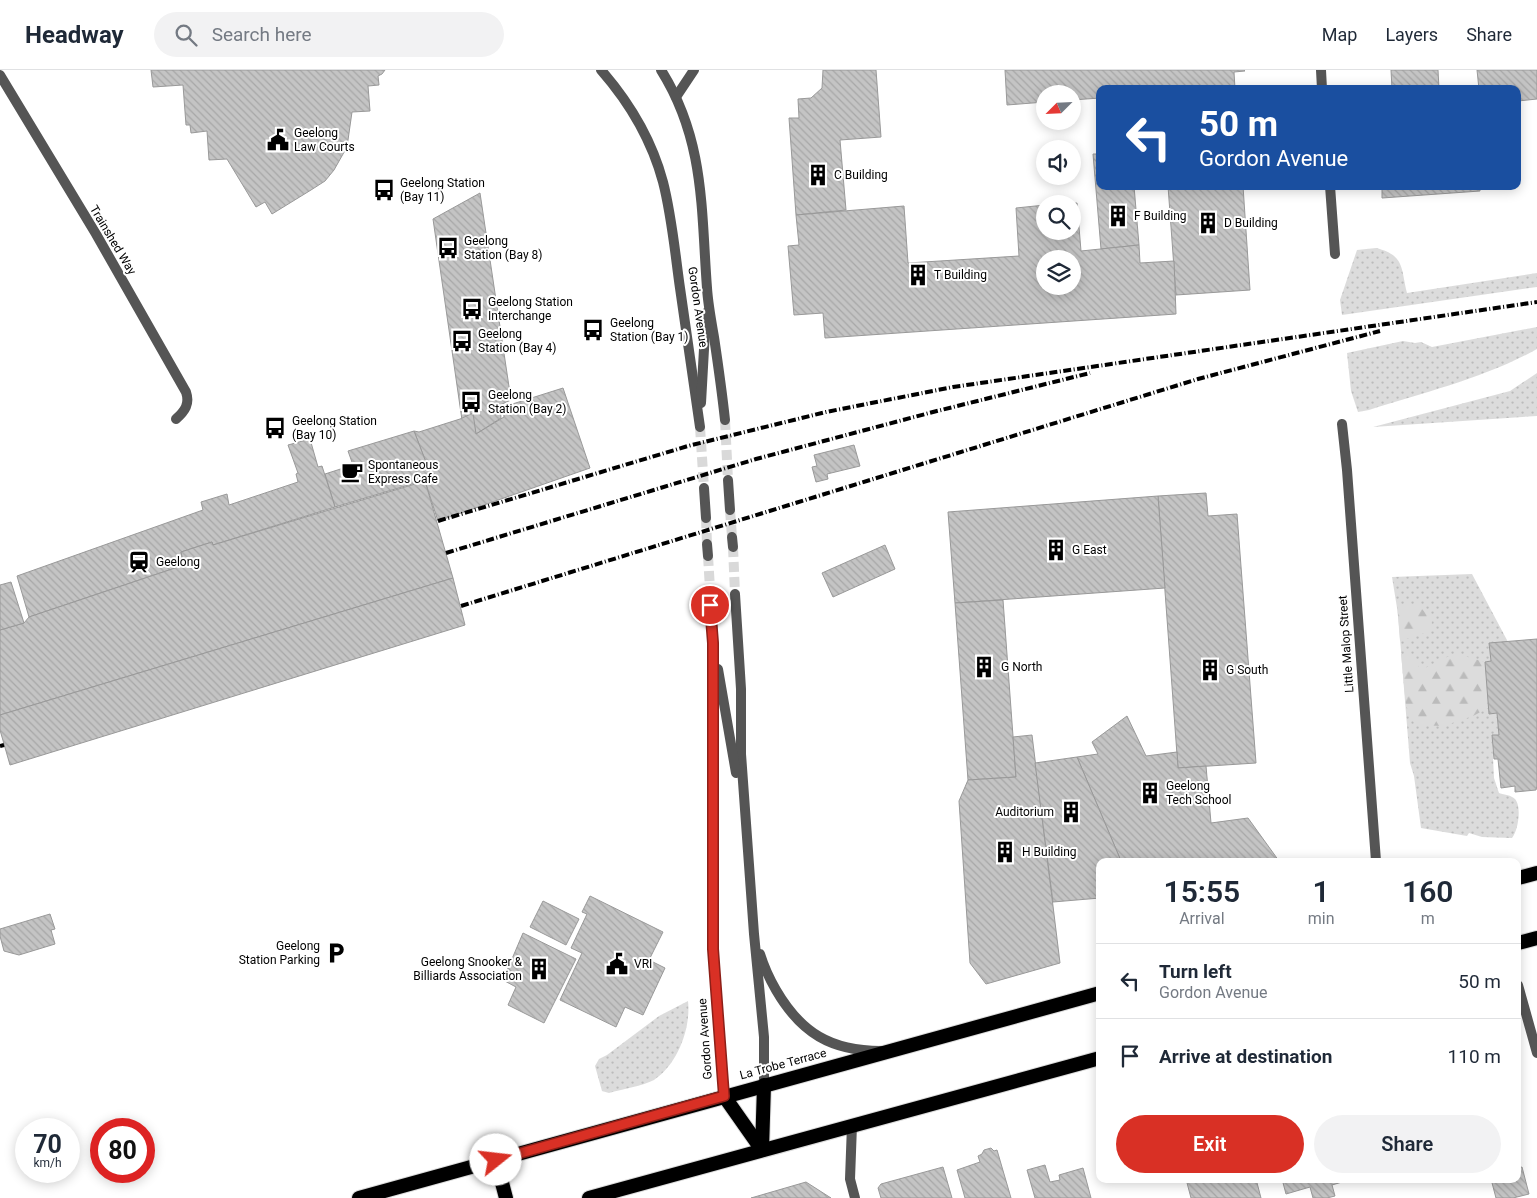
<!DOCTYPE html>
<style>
body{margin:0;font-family:Roboto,sans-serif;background:#f2f2f3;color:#1f2937;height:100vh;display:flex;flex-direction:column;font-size:19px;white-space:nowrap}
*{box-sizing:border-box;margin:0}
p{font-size:16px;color:#747a83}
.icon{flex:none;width:28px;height:28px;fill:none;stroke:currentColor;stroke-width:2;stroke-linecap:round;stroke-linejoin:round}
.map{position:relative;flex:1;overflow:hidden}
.drawer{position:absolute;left:1096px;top:788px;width:425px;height:325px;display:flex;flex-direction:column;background:#fff;border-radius:10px;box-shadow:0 2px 12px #0003}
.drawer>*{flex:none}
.top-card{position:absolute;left:1096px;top:15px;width:425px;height:105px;border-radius:10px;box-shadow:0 2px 12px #0003;background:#1a4fa0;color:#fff;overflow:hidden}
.needle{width:32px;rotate:246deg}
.controls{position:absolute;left:1036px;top:15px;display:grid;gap:10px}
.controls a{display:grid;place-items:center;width:45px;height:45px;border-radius:50%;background:#fff;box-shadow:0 2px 12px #0003;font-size:25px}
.speed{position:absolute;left:15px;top:1048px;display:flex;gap:10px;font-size:25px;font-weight:700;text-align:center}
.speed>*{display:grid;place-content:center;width:65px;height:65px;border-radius:50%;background:#fff;box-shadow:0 2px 12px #0003;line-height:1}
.speed small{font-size:12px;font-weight:400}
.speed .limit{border:8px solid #d22;background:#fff;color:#111}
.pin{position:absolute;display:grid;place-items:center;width:42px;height:42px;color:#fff;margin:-21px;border:2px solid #fff;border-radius:50%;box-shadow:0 1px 5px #0007}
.me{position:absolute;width:55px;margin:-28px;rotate:74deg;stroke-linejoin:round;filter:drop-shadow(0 0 4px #0008)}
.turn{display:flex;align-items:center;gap:18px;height:105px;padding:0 20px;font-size:22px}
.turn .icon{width:65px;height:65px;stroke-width:2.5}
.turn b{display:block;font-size:35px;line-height:42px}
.eta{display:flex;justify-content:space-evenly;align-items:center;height:85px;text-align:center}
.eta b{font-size:30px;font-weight:600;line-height:35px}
.cta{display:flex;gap:10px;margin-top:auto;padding:10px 20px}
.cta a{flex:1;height:58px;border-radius:30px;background:#d93025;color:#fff;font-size:20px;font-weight:600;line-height:58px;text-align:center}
.cta a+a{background:#f2f2f3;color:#1f2937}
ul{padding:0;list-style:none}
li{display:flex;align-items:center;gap:15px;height:75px;padding:0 20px;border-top:1px solid #e0e1e3}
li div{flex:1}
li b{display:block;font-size:19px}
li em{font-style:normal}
header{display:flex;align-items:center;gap:30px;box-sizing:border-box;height:70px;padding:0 25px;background:#fff;border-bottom:1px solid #e0e1e3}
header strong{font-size:24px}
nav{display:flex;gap:28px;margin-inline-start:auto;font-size:18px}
.search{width:350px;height:45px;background:#f2f2f3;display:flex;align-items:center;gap:12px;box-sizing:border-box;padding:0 18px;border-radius:28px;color:#747a83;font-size:19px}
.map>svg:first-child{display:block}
</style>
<header>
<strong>Headway</strong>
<div class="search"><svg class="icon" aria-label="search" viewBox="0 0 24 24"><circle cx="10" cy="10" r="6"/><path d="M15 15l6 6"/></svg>Search here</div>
<nav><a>Map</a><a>Layers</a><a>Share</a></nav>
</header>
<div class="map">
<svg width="1537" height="1128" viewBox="0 0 1537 1128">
<defs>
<pattern id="grass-dots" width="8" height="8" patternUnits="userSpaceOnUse" patternTransform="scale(1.25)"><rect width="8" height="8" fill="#dcdcdc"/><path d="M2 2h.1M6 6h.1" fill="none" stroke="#bbb" stroke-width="1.8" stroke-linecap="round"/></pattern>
<pattern id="forest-firs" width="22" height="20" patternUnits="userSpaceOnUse" patternTransform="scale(1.25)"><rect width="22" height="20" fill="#dcdcdc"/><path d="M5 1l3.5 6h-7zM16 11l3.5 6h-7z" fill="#bbb"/></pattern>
<pattern id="building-back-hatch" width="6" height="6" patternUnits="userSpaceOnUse" patternTransform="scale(1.25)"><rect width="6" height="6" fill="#c4c4c4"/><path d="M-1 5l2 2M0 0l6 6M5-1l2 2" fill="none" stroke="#a7a7a7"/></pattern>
</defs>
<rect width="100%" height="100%" fill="#fff"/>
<g fill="url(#grass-dots)">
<path d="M 1376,178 C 1405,185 1401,199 1407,223 L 1537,203 L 1537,217 L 1342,245 L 1340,230 L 1357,180 Z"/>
<path d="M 1537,257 L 1537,279 C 1485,308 1426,322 1369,340 L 1358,342 L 1351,321 L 1347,283 L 1403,271 L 1415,273 L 1421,272 L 1432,277 Z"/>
<path d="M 1537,303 L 1537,346 L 1373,357 L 1510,321 Z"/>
<path d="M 1472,504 L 1508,572 L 1489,573 L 1491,591 L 1485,592 L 1489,644 L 1497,643 L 1499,665 L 1492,666 L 1494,708 L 1499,723 C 1505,725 1511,725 1515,729 C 1522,737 1518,761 1512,768 L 1482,767 L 1469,763 L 1467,766 L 1421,758 L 1414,706 L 1410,693 L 1398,544 L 1392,507 Z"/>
<path d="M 688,931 C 691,958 678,994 654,1010 C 643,1016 622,1019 609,1023 L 602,1021 L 595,996 L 599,989 L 607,985 L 659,946 Z"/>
</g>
<g fill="url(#forest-firs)">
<path d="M 1397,534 L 1418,535 L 1432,549 L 1431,561 L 1400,571 Z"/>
<path d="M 1401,584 L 1410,584 L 1421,600 L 1447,587 L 1461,585 L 1485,592 L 1488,638 L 1473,646 L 1443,656 L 1415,655 L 1406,636 Z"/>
</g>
<g fill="url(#building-back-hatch)" stroke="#999" fill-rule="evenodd">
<path d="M 151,0 L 385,0 L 382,4 L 378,6 L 379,15 L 368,16 L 370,41 L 352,42 L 347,77 L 334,100 L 325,111 L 311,120 L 272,144 L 265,132 L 256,137 L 227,89 L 209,90 L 207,61 L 191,63 L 190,55 L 186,55 L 183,15 L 153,17 Z"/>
<path d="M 823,0 L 876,0 L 881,67 L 840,70 L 846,140 L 796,145 L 789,48 L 799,48 L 798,29 L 811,28 L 822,18 Z"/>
<path d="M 1005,0 L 1244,0 L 1245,1 L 1234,2 L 1235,19 L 1100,19 L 1100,28 L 1072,30 L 1072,24 L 1045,24 L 1045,32 L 1007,35 Z"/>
<path d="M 1391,0 L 1438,0 L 1439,19 L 1392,19 Z"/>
<path d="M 1477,0 L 1537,0 L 1537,29 L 1518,31 L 1518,19 L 1479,19 Z"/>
<path d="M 1093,84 L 1100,84 L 1100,116 L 1134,116 L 1139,175 L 1101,179 Z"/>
<path d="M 1168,116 L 1243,116 L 1250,220 L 1176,225 Z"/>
<path d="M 1382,116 L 1480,116 L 1480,121 L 1382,128 Z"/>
<path d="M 480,123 L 511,330 L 500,335 L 501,348 L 476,364 L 473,350 L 463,357 L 433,149 Z"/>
<path d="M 1077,133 L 1081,181 L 1139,175 L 1140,193 L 1174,191 L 1176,244 L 825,268 L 823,243 L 794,245 L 788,176 L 799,175 L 796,145 L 904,136 L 908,193 L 1019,186 L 1016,138 L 1045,135 L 1045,161 L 1072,161 L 1072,134 L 1065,134 ZM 1045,189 L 1072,189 L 1072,216 L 1045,216 Z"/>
<path d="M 563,318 L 590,398 L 438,451 L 425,411 L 432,408 L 414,361 L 419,362 L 460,349 L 473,343 L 476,364 L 504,347 L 503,337 Z"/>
<path d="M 414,361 L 432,408 L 335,437 L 325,404 L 353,395 L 348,381 Z"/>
<path d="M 310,369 L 318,397 L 322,396 L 335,437 L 213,475 L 212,472 L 181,482 L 184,495 L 29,547 L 17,506 L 203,440 L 201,432 L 227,424 L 229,435 L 298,412 L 296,404 L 298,403 L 288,375 Z"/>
<path d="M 854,375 L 860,396 L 827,404 L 828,409 L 816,412 L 812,397 L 817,396 L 814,385 Z"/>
<path d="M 425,411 L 453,508 L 0,645 L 0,560 L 24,553 L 29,547 L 184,495 L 181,482 L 212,472 L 213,475 Z"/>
<path d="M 1206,423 L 1208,446 L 1237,444 L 1256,693 L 1178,698 L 1158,426 Z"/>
<path d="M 1158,426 L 1165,518 L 955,533 L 948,442 Z"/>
<path d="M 885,475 L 895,499 L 833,527 L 822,503 Z"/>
<path d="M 453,508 L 465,555 L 10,695 L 0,660 L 0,645 Z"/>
<path d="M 11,512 L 24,553 L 0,560 L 0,515 Z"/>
<path d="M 1003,530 L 1016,707 L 968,710 L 955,533 Z"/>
<path d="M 1537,569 L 1537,716 L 1536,720 L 1515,722 L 1515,716 L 1501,718 L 1498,689 L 1494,689 L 1492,665 L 1499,665 L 1497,643 L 1489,644 L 1485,592 L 1491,591 L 1489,573 Z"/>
<path d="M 1127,646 L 1146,686 L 1177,682 L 1178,698 L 1206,696 L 1211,753 L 1248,748 L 1279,791 L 1121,791 L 1077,687 L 1098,684 L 1092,672 Z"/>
<path d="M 1032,665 L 1060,893 L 986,914 L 970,893 L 959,731 L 968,710 L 1016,707 L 1013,667 Z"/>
<path d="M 1077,687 L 1121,791 L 1100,791 L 1100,828 L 1053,832 L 1035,693 Z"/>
<path d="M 590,826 L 663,862 L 649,890 L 665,898 L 643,945 L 625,937 L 616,957 L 560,930 L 582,883 L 571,878 L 587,844 L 582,842 Z"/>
<path d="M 543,831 L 579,849 L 566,875 L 530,857 Z"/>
<path d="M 50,844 L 55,859 L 51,860 L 55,874 L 19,885 L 4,881 L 0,866 L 0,859 Z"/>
<path d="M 523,863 L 576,889 L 544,953 L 508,935 L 516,917 L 503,910 Z"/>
<path d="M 991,1078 L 994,1081 L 997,1080 L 1011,1128 L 965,1128 L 957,1100 L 980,1092 L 978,1086 L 982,1084 L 984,1080 Z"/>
<path d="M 1045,1095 L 1050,1112 L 1060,1110 L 1059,1105 L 1083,1098 L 1091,1128 L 1035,1128 L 1027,1100 Z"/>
<path d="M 943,1097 L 952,1128 L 881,1128 L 878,1118 L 881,1114 Z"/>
<path d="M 1522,1097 L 1529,1124 L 1513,1128 L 1496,1128 L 1491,1109 L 1518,1109 L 1518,1098 Z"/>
<path d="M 1186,1109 L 1256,1109 L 1261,1128 L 1191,1128 Z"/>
<path d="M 1282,1109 L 1341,1109 L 1342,1112 L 1332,1115 L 1335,1126 L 1327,1128 L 1313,1128 L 1310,1117 L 1286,1124 Z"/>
<path d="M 806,1112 L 831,1128 L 751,1128 Z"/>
</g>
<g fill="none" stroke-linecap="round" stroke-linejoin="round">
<g stroke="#d9d9d9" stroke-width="10" stroke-dasharray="10 5" stroke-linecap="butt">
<path d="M 725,350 L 728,410"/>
<path d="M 700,357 L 704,418"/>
<path d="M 730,440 L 732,467"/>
<path d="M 706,448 L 707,474"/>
<path d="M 733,477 L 735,524"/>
<path d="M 708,486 L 711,535"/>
</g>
<g stroke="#dbdbdb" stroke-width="16">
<g id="trunk">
<path d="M 1518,808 L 1537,803"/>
<path d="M 1518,873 L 1537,868"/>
<path d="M 724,1026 L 762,1080"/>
<path d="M 762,1080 L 764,1015"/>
<path d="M 496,1090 L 506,1128"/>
<path d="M 359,1128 L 1100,923"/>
<path d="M 589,1128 L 1100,988"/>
</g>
</g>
<g stroke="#555" stroke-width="10">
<path d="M 1321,0 L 1322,19"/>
<path d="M 0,5 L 96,164 L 186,322 C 190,334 185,341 176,349"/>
<path d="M 676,27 L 694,0"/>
<path d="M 1330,116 L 1335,184"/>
<path d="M 1342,354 L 1347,400 L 1376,791"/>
<path d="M 1518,915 L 1537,983"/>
<path d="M 852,1055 L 850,1109 L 855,1128"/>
</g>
<g stroke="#555" stroke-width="10">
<path d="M 601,0 C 629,32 652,71 663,112 C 672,147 675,183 680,218 C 687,264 693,311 700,357"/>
<path d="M 661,0 C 705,70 701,139 707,218 C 708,234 711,250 714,267 C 718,294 722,322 725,350"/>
<path d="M 701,333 L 706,243"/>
<path d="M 728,410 L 730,440"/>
<path d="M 704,418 L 706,448"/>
<path d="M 732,467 L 733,477"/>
<path d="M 707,474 L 708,486"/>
<path d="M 735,524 L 741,619 L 741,684 L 754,864 L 764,967 L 764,1015"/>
<path d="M 711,535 L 713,573 L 713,879 L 724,1026"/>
<path d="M 718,599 L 736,703"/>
<path d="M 760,884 C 764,897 769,908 776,920 C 801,963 831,981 881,981"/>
</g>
<use href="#trunk" stroke="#000" stroke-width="14"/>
<g stroke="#000" stroke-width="4" stroke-dasharray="8 2.5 1 2.5" stroke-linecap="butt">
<path d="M 438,451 L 688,376 L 826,342 L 953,317 L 1537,232"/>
<path d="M 446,483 L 756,389 L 933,342 L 1090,303"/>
<path d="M 461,536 L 1198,309 L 1380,261"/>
<path d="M 0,676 L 4,675"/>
</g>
</g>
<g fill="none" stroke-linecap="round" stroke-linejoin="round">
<g stroke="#8d1f18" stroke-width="12">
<path id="route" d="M 496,1090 L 724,1026 L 713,879 L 713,573 L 710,535"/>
</g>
<use href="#route" stroke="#d93025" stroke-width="9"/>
</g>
<defs>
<g id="civic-bare" transform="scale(1.725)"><path d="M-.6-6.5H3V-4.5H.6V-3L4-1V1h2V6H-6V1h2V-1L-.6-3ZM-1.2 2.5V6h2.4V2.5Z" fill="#000" stroke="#fff" stroke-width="2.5" paint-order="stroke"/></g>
<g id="building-bare" transform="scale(1.725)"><path d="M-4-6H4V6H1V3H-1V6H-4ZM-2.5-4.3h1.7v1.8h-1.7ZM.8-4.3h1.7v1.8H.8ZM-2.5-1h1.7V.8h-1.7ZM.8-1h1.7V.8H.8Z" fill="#000" stroke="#fff" stroke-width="2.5" paint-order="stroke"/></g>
<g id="bus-bare" transform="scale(1.725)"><path d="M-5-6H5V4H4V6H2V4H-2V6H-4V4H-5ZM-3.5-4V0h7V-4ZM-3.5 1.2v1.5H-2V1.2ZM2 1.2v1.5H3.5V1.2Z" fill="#000" stroke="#fff" stroke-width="2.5" paint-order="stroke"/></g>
<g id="cafe-bare" transform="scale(1.725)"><path d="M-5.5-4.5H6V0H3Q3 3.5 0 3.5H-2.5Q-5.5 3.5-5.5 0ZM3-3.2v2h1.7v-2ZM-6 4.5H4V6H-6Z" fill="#000" stroke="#fff" stroke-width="2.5" paint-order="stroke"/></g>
<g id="station-bare" transform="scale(1.725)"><path d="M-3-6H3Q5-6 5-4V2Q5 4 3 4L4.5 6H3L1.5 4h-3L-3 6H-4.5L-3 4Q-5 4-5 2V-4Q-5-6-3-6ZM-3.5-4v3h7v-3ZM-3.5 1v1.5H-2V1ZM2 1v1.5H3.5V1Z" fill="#000" stroke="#fff" stroke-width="2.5" paint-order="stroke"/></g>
<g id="parking-bare" transform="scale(1.725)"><path d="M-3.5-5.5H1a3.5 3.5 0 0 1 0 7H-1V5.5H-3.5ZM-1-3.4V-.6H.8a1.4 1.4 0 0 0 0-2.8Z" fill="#000" stroke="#fff" stroke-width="2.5" paint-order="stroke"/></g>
</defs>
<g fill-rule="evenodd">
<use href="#civic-bare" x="278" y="70"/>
<use href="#building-bare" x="818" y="105"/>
<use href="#bus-bare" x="384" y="120"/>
<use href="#building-bare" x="1118" y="146"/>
<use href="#building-bare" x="1208" y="153"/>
<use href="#bus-bare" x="448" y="178"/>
<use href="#building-bare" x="918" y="205"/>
<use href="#bus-bare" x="472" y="239"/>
<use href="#bus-bare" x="593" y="260"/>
<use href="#bus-bare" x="462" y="271"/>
<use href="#bus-bare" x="471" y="332"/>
<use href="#bus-bare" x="275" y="358"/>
<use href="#cafe-bare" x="352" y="402"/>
<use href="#building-bare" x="1056" y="480"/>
<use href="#station-bare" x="139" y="492"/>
<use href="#building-bare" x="984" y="597"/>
<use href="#building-bare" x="1210" y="600"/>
<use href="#building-bare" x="1150" y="723"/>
<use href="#building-bare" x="1071" y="742"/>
<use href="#building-bare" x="1005" y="782"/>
<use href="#parking-bare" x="336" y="883"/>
<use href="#civic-bare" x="617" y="894"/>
<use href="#building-bare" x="539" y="899"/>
</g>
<g text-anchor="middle" stroke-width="4" stroke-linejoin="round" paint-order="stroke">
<g font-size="12" fill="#000" stroke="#fff" text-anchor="start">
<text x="294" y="67">Geelong<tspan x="294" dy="14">Law Courts</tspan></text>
<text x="834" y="109">C Building</text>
<text x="400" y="117">Geelong Station<tspan x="400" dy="14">(Bay 11)</tspan></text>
<text x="1134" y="150">F Building</text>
<text x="1224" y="157">D Building</text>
<text x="464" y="175">Geelong<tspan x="464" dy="14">Station (Bay 8)</tspan></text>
<text x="934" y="209">T Building</text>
<text x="488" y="236">Geelong Station<tspan x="488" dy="14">Interchange</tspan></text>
<text x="610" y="257">Geelong<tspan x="610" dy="14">Station (Bay 1)</tspan></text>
<text x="478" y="268">Geelong<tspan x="478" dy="14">Station (Bay 4)</tspan></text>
<text x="488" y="329">Geelong<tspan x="488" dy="14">Station (Bay 2)</tspan></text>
<text x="292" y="355">Geelong Station<tspan x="292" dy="14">(Bay 10)</tspan></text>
<text x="368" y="399">Spontaneous<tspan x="368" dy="14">Express Cafe</tspan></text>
<text x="1072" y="484">G East</text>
<text x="156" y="496">Geelong</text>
<text x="1001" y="601">G North</text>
<text x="1226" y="604">G South</text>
<text x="1166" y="720">Geelong<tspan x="1166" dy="14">Tech School</tspan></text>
<text x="1054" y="746" text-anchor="end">Auditorium</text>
<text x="1022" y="786">H Building</text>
<text x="320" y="880" text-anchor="end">Geelong<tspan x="320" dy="14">Station Parking</tspan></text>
<text x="522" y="896" text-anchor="end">Geelong Snooker &amp;<tspan x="522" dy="14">Billiards Association</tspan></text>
<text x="634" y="898">VRI</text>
</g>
<g font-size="12" fill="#000" stroke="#fff">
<text transform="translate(113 170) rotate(59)" y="4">Trainshed Way</text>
<text transform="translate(698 237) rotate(82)" y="4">Gordon Avenue</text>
<text transform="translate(1346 574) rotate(-94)" y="4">Little Malop Street</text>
<text transform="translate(705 969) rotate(-94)" y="4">Gordon Avenue</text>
<text transform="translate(783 994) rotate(-15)" y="4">La Trobe Terrace</text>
</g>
</g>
</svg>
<div class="controls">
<a><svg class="needle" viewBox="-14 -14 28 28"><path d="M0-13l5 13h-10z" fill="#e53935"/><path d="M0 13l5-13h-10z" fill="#747a83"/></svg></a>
<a><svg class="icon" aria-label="sound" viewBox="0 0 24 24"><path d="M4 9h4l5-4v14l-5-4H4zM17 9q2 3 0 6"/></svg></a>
<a><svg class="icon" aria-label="search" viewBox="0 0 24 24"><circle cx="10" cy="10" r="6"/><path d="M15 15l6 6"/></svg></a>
<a><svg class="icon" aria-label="layers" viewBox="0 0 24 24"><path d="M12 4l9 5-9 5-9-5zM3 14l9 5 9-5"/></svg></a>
</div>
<div class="speed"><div>70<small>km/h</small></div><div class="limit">80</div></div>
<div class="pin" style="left:710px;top:535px;background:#d93025"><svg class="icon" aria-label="arrive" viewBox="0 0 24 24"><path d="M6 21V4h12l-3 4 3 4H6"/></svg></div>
<svg class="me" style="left:496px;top:1090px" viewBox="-20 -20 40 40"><circle r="19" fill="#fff"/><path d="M0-13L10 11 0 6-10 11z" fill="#d93025"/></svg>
<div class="top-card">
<div class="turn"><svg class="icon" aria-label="left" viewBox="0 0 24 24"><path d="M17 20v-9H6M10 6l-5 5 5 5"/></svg><div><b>50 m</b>Gordon Avenue</div></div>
</div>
<section class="drawer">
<div class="eta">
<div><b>15:55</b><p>Arrival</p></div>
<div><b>1</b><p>min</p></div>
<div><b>160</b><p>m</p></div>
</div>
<ul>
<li><svg class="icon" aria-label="left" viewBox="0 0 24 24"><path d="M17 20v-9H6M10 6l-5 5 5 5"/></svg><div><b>Turn left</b><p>Gordon Avenue</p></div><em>50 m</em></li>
<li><svg class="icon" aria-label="arrive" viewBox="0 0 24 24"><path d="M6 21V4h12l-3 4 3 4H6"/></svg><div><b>Arrive at destination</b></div><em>110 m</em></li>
</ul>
<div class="cta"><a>Exit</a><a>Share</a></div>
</section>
</div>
